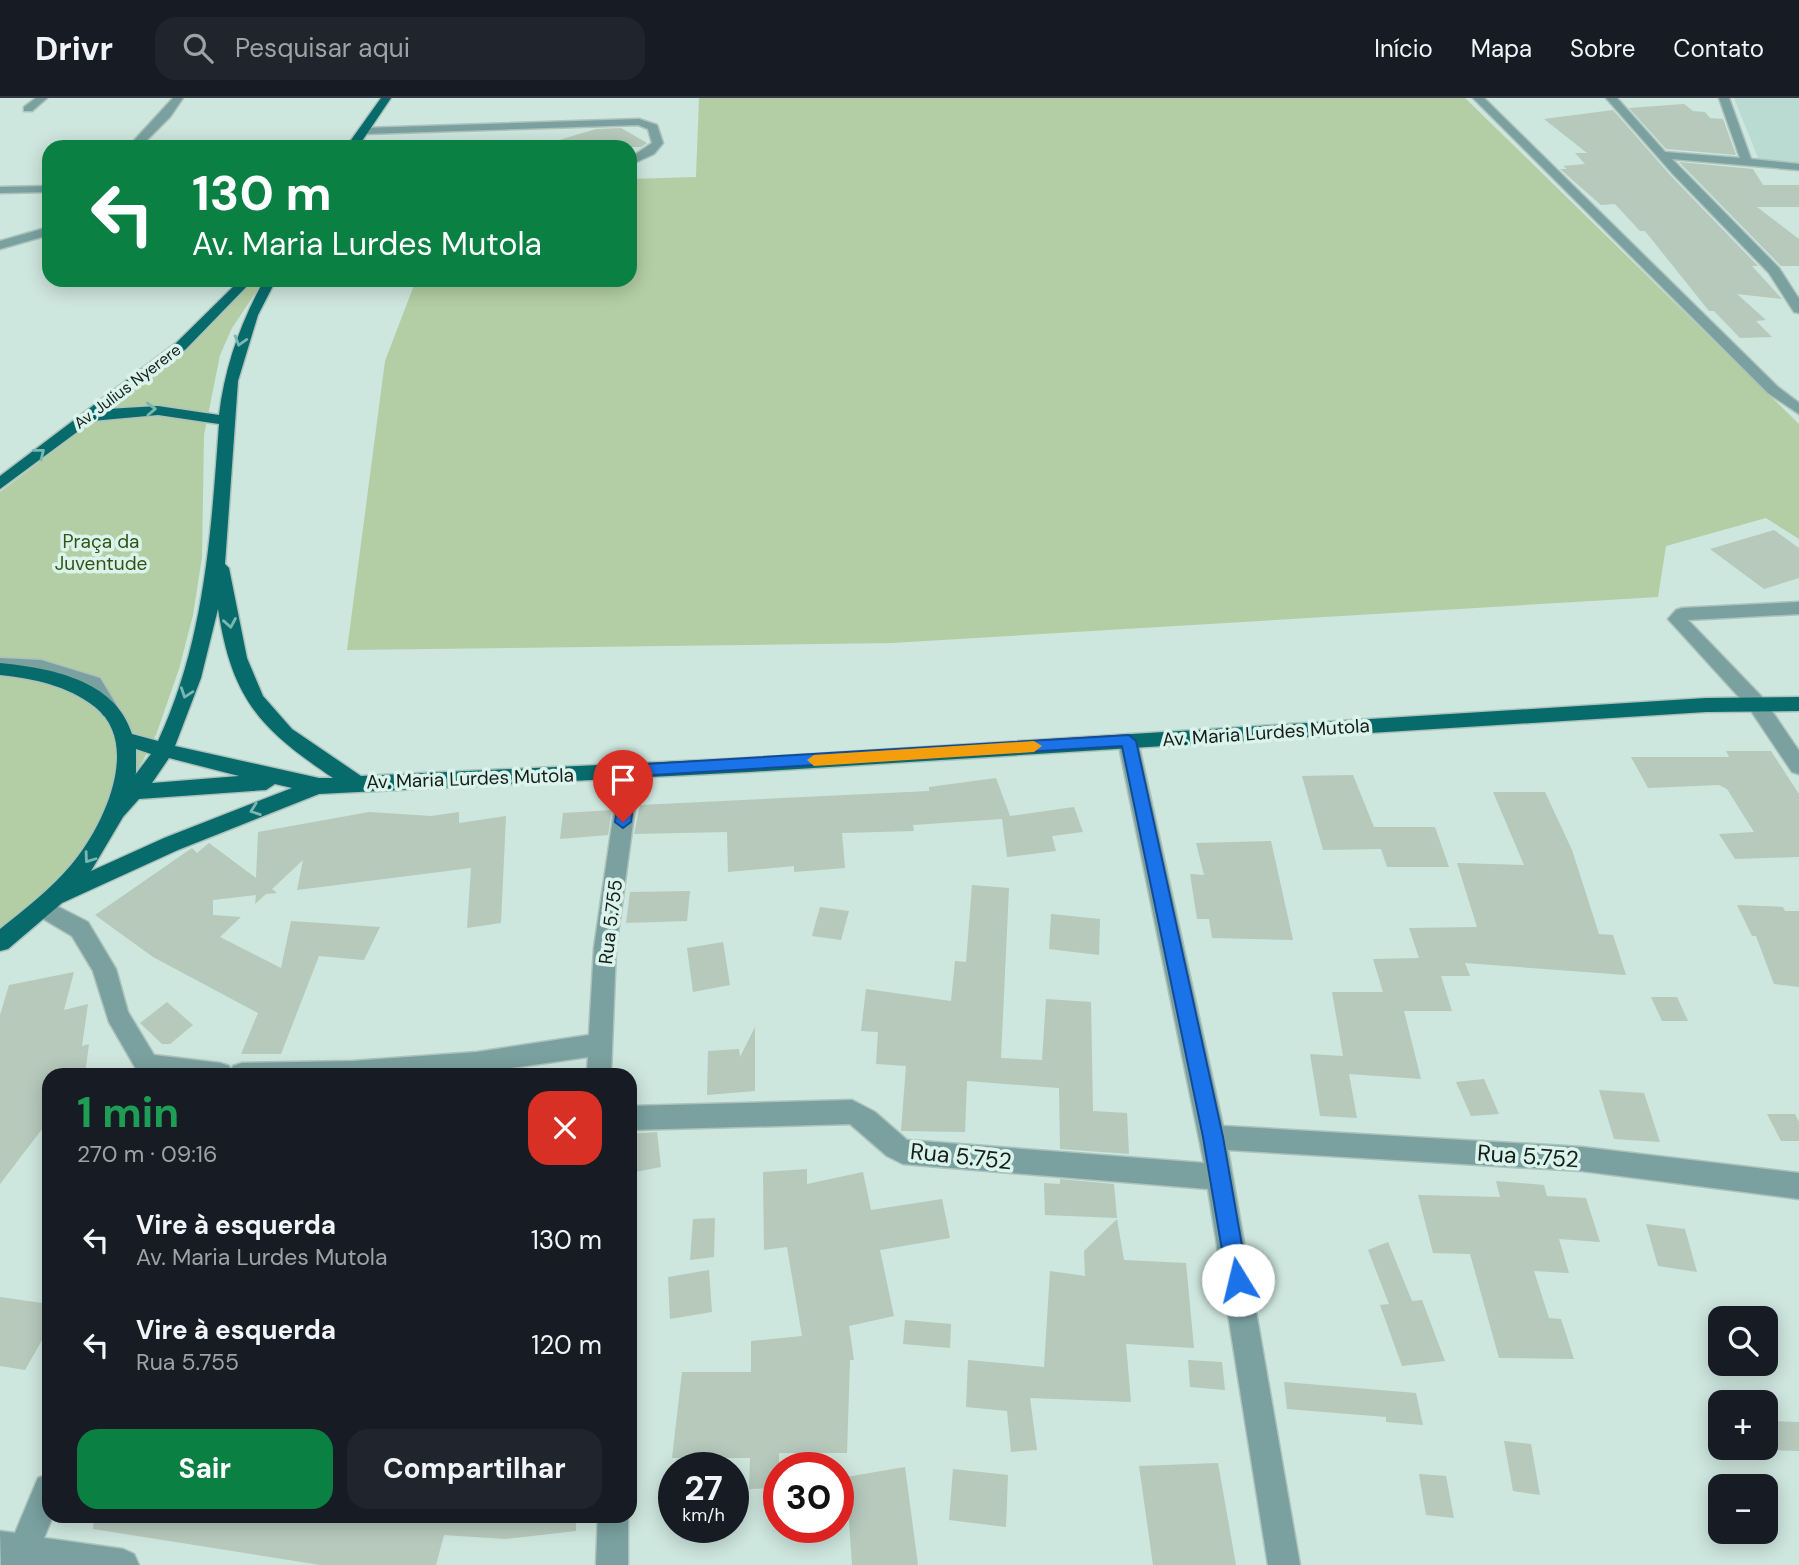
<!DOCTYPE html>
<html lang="pt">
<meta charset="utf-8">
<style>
body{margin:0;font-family:"DM Sans",sans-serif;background:#20242c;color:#f1f3f6;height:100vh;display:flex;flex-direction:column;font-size:26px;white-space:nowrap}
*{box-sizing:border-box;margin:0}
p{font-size:23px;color:#9ea1a6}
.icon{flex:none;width:38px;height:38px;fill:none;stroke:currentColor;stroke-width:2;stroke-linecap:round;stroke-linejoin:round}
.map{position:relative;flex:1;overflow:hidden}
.details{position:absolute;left:42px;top:970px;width:595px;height:455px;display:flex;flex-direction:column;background:#171b24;border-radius:21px;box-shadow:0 4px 18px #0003}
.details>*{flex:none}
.top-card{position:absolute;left:42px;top:42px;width:595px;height:147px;border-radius:21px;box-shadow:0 4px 18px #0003;background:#0b8043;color:#fff;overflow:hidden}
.fabs{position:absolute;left:1708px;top:1208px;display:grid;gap:14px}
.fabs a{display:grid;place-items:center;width:70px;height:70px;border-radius:14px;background:#171b24;box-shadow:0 4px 18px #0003;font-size:35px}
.speed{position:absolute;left:658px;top:1354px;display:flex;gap:14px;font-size:35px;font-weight:700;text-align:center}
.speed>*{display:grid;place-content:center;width:91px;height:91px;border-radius:50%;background:#171b24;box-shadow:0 4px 18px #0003;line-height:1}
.speed small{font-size:18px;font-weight:400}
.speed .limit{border:10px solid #d22;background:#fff;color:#111}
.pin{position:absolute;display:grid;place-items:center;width:60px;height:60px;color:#fff;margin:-72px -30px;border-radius:50% 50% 50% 0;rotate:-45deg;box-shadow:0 0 7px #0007}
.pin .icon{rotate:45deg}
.me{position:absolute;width:77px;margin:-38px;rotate:351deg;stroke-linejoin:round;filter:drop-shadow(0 0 5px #0008)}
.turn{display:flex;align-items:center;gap:24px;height:147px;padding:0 35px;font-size:32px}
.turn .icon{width:91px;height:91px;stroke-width:2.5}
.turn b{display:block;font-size:49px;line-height:60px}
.round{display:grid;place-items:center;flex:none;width:74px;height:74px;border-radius:21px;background:#20242c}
.headline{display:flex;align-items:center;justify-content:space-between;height:119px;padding:0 35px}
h1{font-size:42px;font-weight:700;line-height:52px;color:#1e9e55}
.action{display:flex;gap:14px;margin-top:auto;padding:14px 35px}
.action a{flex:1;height:80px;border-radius:21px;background:#0b8043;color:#fff;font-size:28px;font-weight:700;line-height:80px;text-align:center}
.action a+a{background:#20242c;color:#f1f3f6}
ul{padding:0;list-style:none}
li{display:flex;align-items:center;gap:21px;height:105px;padding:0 35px}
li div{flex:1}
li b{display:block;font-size:26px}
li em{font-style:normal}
header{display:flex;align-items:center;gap:42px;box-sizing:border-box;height:98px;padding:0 35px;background:#171b24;border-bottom:2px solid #363941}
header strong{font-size:33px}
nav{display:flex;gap:38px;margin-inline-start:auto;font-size:24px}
.search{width:490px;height:63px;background:#20242c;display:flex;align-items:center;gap:18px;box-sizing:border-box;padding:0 24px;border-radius:21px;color:#9ea1a6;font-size:26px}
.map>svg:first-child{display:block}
</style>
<header>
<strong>Drivr</strong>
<div class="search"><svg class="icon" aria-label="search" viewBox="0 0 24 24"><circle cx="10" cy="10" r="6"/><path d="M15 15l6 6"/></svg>Pesquisar aqui</div>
<nav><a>Início</a><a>Mapa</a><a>Sobre</a><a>Contato</a></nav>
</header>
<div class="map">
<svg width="1799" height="1467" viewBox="0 0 1799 1467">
<rect width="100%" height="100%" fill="#cde6de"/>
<path fill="#badbd1" d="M 1734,0 L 1799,0 L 1799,65 L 1761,67 Z"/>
<g fill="#b3cda4">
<path d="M 699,0 L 1465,0 L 1799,326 L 1799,441 L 1766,420 L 1666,448 L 1658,499 L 892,545 L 347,552 L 385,263 L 416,182 L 630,182 L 630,81 L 696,79 Z"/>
<path d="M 252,182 L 264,182 L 232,230 L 220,257 L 204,337 L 202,459 L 193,517 L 179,571 L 156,637 L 117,713 L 81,771 L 0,844 L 0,394 L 155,276 L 208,229 Z"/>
</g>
<g fill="#b6c9bb">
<path d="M 1684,6 L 1693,13 L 1705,14 L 1710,20 L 1723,21 L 1736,57 L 1666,51 L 1629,10 Z"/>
<path d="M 1613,12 L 1671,78 L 1758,168 L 1752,168 L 1782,201 L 1737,196 L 1766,222 L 1756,223 L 1772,239 L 1740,240 L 1714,213 L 1709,213 L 1645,133 L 1640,133 L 1615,106 L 1601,107 L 1560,71 L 1567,71 L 1563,68 L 1585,66 L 1575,55 L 1587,55 L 1544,21 Z"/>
<path d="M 621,30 L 647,45 L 641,49 L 557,49 L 556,43 L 596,31 Z"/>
<path d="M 1679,64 L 1753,71 L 1763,87 L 1799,87 L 1799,109 L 1757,109 L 1799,141 L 1799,168 L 1781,168 Z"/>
<path d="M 1774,432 L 1799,450 L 1799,480 L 1764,491 L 1710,451 Z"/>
<path d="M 1726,653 L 1771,653 L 1799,696 L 1799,759 L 1735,761 L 1719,736 L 1754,734 L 1727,691 L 1719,687 L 1648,690 L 1631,659 L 1729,659 Z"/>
<path d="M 1353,677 L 1374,729 L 1435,729 L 1449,769 L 1387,769 L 1381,751 L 1323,752 L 1302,678 Z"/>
<path d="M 996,680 L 1010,718 L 1074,709 L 1083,734 L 1052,738 L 1056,753 L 1007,759 L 1002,721 L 913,727 L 914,733 L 842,735 L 845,770 L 794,774 L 794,768 L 728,774 L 727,734 L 634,736 L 640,707 L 929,693 L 929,689 Z"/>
<path d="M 1493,694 L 1545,694 L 1572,752 L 1599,836 L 1613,837 L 1626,877 L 1465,865 L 1470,878 L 1441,878 L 1452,913 L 1404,913 L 1421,981 L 1349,976 L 1357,1020 L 1320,1018 L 1310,956 L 1343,958 L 1332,894 L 1383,894 L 1373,861 L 1419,860 L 1409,830 L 1477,829 L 1457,765 L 1524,767 Z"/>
<path d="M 612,712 L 608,737 L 560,741 L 563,715 Z"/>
<path d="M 369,714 L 431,718 L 459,714 L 459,725 L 506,718 L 501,825 L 467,830 L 471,770 L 297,792 L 303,762 L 272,791 L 277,795 L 266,796 L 255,806 L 256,797 L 213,802 L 213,817 L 241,819 L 220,839 L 281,870 L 291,823 L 380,829 L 364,862 L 319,858 L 281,956 L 241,956 L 258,915 L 153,859 L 95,817 L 192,750 L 197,755 L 209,745 L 256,780 L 258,734 Z"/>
<path d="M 1271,743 L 1293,842 L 1212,840 L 1209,821 L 1197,821 L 1190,776 L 1204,777 L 1196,745 Z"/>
<path d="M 972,787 L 1009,790 L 1001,960 L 1042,962 L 1046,901 L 1091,904 L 1093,1013 L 1127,1015 L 1129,1056 L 1060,1051 L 1059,990 L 967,983 L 965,1034 L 901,1033 L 906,968 L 876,966 L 878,934 L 861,933 L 866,891 L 951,903 L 955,863 L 966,864 Z"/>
<path d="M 690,793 L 687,823 L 626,825 L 630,794 Z"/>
<path d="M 1737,807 L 1783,809 L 1785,813 L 1799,813 L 1799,889 L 1774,886 L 1756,838 L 1752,838 Z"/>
<path d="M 820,809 L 849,813 L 841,842 L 812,838 Z"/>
<path d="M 1051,816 L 1100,821 L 1099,857 L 1049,851 Z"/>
<path d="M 723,844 L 730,887 L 693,894 L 687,850 Z"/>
<path d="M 74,874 L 64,912 L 88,906 L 82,948 L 89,946 L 85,976 L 49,976 L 49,1022 L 0,1086 L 0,917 L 9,887 Z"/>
<path d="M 1651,899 L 1677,899 L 1688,923 L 1662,923 Z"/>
<path d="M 167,904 L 193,927 L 170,946 L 162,946 L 140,925 Z"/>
<path d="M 755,929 L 755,993 L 707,997 L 708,953 L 739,951 L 740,959 Z"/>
<path d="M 1484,981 L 1499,1016 L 1471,1018 L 1456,984 Z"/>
<path d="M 1599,992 L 1644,995 L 1660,1044 L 1614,1041 Z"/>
<path d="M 1767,1016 L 1795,1016 L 1799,1024 L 1799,1043 L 1781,1043 Z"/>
<path d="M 657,1034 L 661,1069 L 630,1075 L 630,1036 Z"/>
<path d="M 807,1071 L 807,1086 L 863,1074 L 871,1112 L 942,1101 L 950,1140 L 880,1152 L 894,1218 L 849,1228 L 854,1262 L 850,1262 L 847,1355 L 779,1355 L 779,1390 L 749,1391 L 750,1360 L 672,1360 L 682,1274 L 751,1274 L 751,1243 L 802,1238 L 787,1149 L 764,1152 L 763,1074 Z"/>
<path d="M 1060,1081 L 1114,1086 L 1117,1120 L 1045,1117 L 1044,1085 L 1060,1086 Z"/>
<path d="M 1496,1083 L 1544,1087 L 1547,1098 L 1586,1100 L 1600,1144 L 1559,1141 L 1569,1175 L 1534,1173 L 1549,1220 L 1561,1221 L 1574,1261 L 1499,1260 L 1470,1156 L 1433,1155 L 1418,1097 L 1500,1099 Z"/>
<path d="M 715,1120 L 714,1159 L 690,1162 L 693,1121 Z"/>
<path d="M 1117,1121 L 1124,1162 L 1186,1165 L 1194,1250 L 1126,1246 L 1131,1304 L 1030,1300 L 1037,1352 L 1011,1354 L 1007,1313 L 966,1309 L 968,1262 L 1044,1269 L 1050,1173 L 1085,1178 L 1084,1153 Z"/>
<path d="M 1646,1126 L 1685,1131 L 1697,1174 L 1658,1168 Z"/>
<path d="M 1388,1144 L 1412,1203 L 1422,1202 L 1445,1263 L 1402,1268 L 1380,1207 L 1389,1206 L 1368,1152 Z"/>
<path d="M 709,1172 L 712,1214 L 670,1221 L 668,1179 Z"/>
<path d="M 0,1199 L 49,1206 L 49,1230 L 25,1272 L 0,1268 Z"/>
<path d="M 905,1222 L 951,1226 L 950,1250 L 903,1246 Z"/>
<path d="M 1188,1262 L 1222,1264 L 1225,1292 L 1190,1289 Z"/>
<path d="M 1284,1284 L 1416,1295 L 1423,1327 L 1386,1324 L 1386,1319 L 1287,1311 Z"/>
<path d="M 1766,1323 L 1799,1324 L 1799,1353 L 1772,1352 L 1766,1337 Z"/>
<path d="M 1504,1343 L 1531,1346 L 1540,1397 L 1513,1393 Z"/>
<path d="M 1218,1365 L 1236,1467 L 1153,1467 L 1139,1368 Z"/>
<path d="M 905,1369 L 918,1467 L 852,1467 L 846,1379 Z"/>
<path d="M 953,1371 L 1008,1377 L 1006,1429 L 949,1422 Z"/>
<path d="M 1419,1376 L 1446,1378 L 1454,1420 L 1426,1417 Z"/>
<path d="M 94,1418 L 576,1418 L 576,1433 L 505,1441 L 444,1437 L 436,1467 L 320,1467 L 93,1431 Z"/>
</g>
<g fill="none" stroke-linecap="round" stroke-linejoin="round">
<g stroke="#acc2bb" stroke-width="3">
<g id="minor">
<path d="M 36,0 L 47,0 L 32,13 L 24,13 L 24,9 Z"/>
<path d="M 173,0 L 183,0 L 170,19 L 140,49 L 128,49 Z"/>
<path d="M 1473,0 L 1484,0 L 1778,289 L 1799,305 L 1799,316 L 1768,295 Z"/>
<path d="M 1606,0 L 1617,0 L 1665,54 L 1740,60 L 1719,0 L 1729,0 L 1751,61 L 1799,66 L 1799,72 L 1672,61 L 1779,170 L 1799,201 L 1799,215 L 1794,214 L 1769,175 L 1673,76 Z"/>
<path d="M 639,21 L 657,27 L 663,45 L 654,56 L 630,67 L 630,60 L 652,45 L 648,31 L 638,27 L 364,36 L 359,33 L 364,30 Z"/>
<path d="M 49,88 L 49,94 L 0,95 L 0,89 Z"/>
<path d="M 49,129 L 49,137 L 0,151 L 0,143 Z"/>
<path d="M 1799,504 L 1799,516 L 1688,522 L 1763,600 L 1799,653 L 1799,676 L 1792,674 L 1749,610 L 1668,521 L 1676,512 L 1682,510 Z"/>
<path d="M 0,560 L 41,562 L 100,580 L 120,613 L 117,618 L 103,618 L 86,590 L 40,574 L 0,572 Z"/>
<path d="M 1128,636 L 1138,643 L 1223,1028 L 1582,1049 L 1799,1075 L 1799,1101 L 1582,1073 L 1228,1052 L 1300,1467 L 1268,1467 L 1208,1091 L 903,1066 L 887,1058 L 850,1026 L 630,1032 L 630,1008 L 852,1002 L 875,1014 L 907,1042 L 1204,1065 L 1118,643 Z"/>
<path d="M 630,666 L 637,668 L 640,673 L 616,850 L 611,976 L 587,976 L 588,959 L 470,976 L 139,976 L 109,924 L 93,873 L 72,838 L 35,816 L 32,810 L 35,804 L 43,801 L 88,824 L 116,871 L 128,914 L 154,957 L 220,965 L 229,968 L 231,973 L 233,968 L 242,965 L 353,963 L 477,954 L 589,937 L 594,850 L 620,673 L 623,668 Z"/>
<path d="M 49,1376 L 49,1418 L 53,1418 L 44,1440 L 123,1451 L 134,1456 L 139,1467 L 1,1467 L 0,1433 L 15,1435 L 38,1380 Z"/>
<path d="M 598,1418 L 628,1418 L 628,1467 L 596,1467 Z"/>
</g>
</g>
<g stroke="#acc2bb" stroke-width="3">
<g id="major">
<path d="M 381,0 L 391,0 L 358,49 L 346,49 Z"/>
<path d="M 240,182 L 253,182 L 186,251 L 107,311 L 158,308 L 219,317 C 225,268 240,226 264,182 L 276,182 L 258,217 L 238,283 L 225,466 L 229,470 L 247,560 L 263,598 L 292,631 L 361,678 L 749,660 L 1706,600 L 1799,599 L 1799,613 L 1706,614 L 749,674 L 319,696 L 178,752 L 62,805 L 8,851 L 0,853 L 0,831 C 25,811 51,791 71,767 C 102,731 143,647 95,609 C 67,587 34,581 0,577 L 0,565 C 49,570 115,581 132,636 L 158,643 C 205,542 211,435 219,326 L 158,317 L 92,323 L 0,391 L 0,378 L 176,245 ZM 218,511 C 232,601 259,630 333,680 L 319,680 L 175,648 L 201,580 ZM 136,651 L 151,656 L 135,677 L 136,675 ZM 169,660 L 239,678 L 152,685 ZM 275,686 L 292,690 L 164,740 L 91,773 L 123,719 L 139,701 L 266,692 Z"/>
</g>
</g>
<use href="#minor" fill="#7aa0a0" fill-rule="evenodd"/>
<use href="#major" fill="#076b6c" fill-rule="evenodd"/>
</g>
<defs><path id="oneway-chevron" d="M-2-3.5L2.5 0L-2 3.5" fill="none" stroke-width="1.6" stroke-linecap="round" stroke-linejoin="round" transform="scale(1.75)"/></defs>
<g stroke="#7bb6b2">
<use href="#oneway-chevron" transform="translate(240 243) rotate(107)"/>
<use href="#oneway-chevron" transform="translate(151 311) rotate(-2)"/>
<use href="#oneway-chevron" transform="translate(40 355) rotate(-38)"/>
<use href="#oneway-chevron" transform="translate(230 525) rotate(80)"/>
<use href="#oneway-chevron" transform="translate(186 595) rotate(109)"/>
<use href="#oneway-chevron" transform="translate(255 712) rotate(160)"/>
<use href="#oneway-chevron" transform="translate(89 760) rotate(126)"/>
</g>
<path fill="#1a73e8" stroke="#114b97" stroke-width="2" d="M 1129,637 L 1136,643 L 1223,1039 L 1248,1182 L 1245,1190 L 1238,1193 L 1230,1190 L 1227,1182 L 1203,1039 L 1122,648 L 637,678 L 631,724 L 623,730 L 615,724 L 623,673 L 630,667 Z"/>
<path fill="#f59e0b" d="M 1034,643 L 1042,648 L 1034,654 L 814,668 L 807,662 L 814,657 Z"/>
<g text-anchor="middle" stroke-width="7" stroke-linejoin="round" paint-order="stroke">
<g font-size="16" fill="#151e1b" stroke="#daf3eb">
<text transform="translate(127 288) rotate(-37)" y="6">Av. Julius Nyerere</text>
</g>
<g font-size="19" fill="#315415" stroke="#daf3eb">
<text x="101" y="450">Praça da<tspan x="101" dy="22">Juventude</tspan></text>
</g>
<g font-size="19" fill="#151e1b" stroke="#daf3eb">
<text transform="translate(1266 634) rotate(-4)" y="7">Av. Maria Lurdes Mutola</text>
<text transform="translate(470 680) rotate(-2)" y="7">Av. Maria Lurdes Mutola</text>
<text transform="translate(610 824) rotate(-83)" y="7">Rua 5.755</text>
</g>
<g font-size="23" fill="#151e1b" stroke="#daf3eb">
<text transform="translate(961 1058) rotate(6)" y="8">Rua 5.752</text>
<text transform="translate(1528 1058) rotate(4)" y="8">Rua 5.752</text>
</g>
</g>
</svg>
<div class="fabs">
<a><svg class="icon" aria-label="search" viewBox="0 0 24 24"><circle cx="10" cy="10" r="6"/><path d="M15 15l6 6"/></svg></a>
<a>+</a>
<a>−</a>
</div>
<div class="speed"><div>27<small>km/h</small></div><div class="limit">30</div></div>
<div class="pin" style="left:623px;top:724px;background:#d93025"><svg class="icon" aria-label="arrive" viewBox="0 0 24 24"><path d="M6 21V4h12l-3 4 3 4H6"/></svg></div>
<svg class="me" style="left:1238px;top:1182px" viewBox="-20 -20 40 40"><circle r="19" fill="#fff"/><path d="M0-13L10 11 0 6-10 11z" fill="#1a73e8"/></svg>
<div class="top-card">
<div class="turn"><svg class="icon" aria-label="left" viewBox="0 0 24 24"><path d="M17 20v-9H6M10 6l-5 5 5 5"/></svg><div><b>130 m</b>Av. Maria Lurdes Mutola</div></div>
</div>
<section class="details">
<div class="headline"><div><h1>1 min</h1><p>270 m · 09:16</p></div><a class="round" style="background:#d93025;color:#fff"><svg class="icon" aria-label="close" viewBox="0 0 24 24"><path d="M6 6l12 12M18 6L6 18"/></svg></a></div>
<ul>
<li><svg class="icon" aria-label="left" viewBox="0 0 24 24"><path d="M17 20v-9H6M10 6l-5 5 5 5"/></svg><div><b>Vire à esquerda</b><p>Av. Maria Lurdes Mutola</p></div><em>130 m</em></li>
<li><svg class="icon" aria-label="left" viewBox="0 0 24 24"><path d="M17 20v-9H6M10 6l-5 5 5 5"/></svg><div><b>Vire à esquerda</b><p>Rua 5.755</p></div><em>120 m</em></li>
</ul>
<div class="action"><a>Sair</a><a>Compartilhar</a></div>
</section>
</div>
